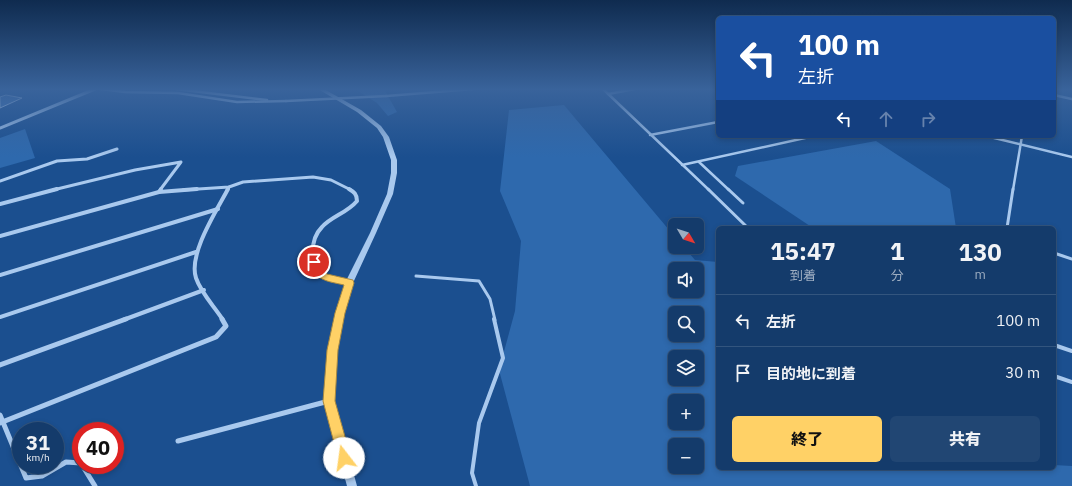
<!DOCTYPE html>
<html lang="ja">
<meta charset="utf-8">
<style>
body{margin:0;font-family:"IBM Plex Sans","Noto Sans JP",sans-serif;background:#214673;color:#f1f3f6;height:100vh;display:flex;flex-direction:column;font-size:15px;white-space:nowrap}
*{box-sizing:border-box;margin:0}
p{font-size:13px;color:#9dadc1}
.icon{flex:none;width:22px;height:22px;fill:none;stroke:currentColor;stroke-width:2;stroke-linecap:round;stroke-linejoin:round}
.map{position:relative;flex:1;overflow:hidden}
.side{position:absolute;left:716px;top:226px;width:340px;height:244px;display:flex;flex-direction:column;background:#143b6b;border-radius:6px;box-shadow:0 2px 6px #0003,0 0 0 1px #33557e}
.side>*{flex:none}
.guide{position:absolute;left:716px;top:16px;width:340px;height:122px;border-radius:6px;box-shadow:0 2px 6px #0003,0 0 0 1px #33557e;background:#1a4fa0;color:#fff;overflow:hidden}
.needle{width:26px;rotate:129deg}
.controls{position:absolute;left:668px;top:218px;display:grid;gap:8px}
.controls a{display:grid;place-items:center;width:36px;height:36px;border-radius:6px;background:#143b6b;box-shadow:0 2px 6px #0003,0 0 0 1px #33557e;font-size:20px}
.speed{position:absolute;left:12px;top:422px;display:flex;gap:8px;font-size:20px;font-weight:700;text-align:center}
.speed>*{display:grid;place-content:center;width:52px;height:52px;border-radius:50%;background:#143b6b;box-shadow:0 2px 6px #0003,0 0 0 1px #33557e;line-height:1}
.speed small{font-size:10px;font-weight:400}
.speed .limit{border:6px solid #d22;background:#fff;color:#111}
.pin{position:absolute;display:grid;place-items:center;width:34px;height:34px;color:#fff;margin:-17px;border:2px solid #fff;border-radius:50%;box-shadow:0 1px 4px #0007}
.me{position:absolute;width:44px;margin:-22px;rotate:345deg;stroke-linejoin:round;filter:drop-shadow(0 0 3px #0008)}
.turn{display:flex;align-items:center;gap:14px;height:84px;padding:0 16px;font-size:18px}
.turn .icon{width:52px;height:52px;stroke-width:2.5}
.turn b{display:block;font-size:28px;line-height:34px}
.lanes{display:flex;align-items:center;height:38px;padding:0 16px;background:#0003;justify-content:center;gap:20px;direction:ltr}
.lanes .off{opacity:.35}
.eta{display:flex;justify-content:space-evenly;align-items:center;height:68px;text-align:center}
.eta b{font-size:24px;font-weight:800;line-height:28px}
.button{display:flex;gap:8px;margin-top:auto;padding:8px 16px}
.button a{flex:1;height:46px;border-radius:6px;background:#ffd166;color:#111;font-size:16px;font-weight:800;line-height:46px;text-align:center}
.button a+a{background:#214673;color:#f1f3f6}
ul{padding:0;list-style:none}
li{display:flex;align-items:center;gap:12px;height:52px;padding:0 16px;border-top:1px solid #33557e}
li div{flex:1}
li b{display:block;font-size:15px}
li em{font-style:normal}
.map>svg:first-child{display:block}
</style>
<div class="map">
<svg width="1072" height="486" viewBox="0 0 1072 486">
<rect width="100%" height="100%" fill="#1b4f8f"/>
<g fill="#2e69ad" fill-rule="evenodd">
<path d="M 355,89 L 384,89 L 397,112 L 388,116 L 377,103 Z"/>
<path d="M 564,105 L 675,237 L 675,247 L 684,247 L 695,260 L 718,262 L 718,468 L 1054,468 L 1054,465 L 1072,466 L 1072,486 L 530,486 L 499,370 L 515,311 L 521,241 L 500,191 L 509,110 ZM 675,269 L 697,269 L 697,291 L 675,291 ZM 675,313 L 697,313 L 697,335 L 675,335 ZM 675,357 L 697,357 L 697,379 L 675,379 ZM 675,401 L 697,401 L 697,423 L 675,423 ZM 675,445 L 697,445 L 697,467 L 675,467 Z"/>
<path d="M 25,129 L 35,158 L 0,168 L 0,138 Z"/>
<path d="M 876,141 L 950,189 L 956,228 L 813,228 L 735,176 L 738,166 Z"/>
</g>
<path fill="#4478b7" stroke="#cfe3fa" d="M 6,95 L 22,98 L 0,108 L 0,97 Z"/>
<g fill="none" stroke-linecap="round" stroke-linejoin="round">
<g stroke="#a9c9ee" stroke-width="2.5">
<path d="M 101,89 L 125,92 L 178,93 L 237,102 L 286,101"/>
<path d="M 176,89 L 267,100"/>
<path d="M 603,89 L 709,190"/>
<path d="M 608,94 L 635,89"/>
<path d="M 1054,95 L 1072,99"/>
<path d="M 386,96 L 473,89"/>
<path d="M 650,135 L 718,122"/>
<path d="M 986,136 L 1072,157"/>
<path d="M 699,162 L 729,190"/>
<path d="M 682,165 L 814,136"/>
<path d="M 1013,190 L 1022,136"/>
</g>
<g stroke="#a9c9ee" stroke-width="3">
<path d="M 708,189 L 748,228"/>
<path d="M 728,189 L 743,203"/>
<path d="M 1007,228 L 1013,189"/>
<path d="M 1054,253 L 1072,259"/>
<path d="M 416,276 L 479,281 L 490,299 L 495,320"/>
</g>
<g stroke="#a9c9ee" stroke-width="4">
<path d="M 1054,345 L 1072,351"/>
<path d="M 1054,376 L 1072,382"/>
<path d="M 476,486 L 472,473 L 479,423 L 503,358 L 494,319"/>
</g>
<g stroke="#a9c9ee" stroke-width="3">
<path d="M 0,128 L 95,89"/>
<path d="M 0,181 L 57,161 L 87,159 L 117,149"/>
<path d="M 53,190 L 135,170 L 181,162 L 160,190"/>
<path d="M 183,190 L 229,187 L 243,182 L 313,177 L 331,180 L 351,190"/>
<path d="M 227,190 L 229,187"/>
</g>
<g stroke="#a9c9ee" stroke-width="4">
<path d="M 349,189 C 354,192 357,194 357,201 C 347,213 332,216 322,227 C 310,239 308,268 325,277 C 332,281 341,281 349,283"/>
<path d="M 159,192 L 161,189"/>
<path d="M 0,204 L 57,189"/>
<path d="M 0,236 L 159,192 L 197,189"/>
<path d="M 0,275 L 218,209"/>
<path d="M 0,317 L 196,252"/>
<path d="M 123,320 L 204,290"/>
<path d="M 223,320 C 214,306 201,293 196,278 C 188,254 217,210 228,189"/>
</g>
<g stroke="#a9c9ee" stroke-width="5">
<path d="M 0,365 L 126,319"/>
<path d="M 0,415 L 26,478 L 42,476 L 66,462 L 81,463"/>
<path d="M 0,423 L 216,337 L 226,326 L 222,319"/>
<path d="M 178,441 L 329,401"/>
<path d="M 82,465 L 95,486"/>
</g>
<path fill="#a9c9ee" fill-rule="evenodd" d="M 318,89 L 324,89 L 361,110 L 381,126 L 389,137 L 397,160 L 397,173 L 393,194 L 376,233 L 353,283 L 344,313 L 337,350 L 334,401 L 357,486 L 347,486 L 324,401 L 329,350 L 336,313 L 345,283 L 370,233 L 387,194 L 391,173 L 391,160 L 383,137 L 377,128 L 357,112 Z"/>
<path stroke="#a9c9ee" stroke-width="2.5" d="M 286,101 L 386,96"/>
</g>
<linearGradient id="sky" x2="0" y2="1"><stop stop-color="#0f2b4f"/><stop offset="0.57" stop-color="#39639b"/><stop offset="1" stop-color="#39639b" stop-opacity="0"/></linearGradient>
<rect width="1072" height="157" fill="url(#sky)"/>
<path fill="#ffd166" stroke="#a68842" d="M 314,259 L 318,260 L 321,269 L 327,274 L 353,280 L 354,283 L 345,313 L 338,350 L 335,401 L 351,458 L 349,462 L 344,464 L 340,462 L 338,458 L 323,401 L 327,350 L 335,313 L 344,285 C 327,281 315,281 310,262 Z"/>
</svg>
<div class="controls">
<a><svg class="needle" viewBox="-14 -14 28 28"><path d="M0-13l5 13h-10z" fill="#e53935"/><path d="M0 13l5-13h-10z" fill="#9dadc1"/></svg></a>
<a><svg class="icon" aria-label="sound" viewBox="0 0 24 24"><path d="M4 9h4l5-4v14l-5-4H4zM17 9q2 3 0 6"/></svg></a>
<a><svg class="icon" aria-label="search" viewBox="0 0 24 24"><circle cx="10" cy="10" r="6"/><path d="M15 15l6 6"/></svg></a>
<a><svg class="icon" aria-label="layers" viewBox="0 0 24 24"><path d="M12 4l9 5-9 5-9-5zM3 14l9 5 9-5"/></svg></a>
<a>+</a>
<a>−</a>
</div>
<div class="speed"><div>31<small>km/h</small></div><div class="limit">40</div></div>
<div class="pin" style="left:314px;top:262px;background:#d93025"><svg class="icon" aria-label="arrive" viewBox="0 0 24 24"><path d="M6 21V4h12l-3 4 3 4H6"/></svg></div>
<svg class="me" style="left:344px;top:458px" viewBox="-20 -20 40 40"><circle r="19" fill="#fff"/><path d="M0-13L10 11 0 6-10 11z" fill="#ffd166"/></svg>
<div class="guide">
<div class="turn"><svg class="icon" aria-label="left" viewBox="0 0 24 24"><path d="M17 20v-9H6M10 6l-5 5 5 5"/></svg><div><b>100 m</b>左折</div></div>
<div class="lanes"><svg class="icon" aria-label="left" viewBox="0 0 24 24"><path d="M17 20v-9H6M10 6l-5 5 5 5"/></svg><svg class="icon off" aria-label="ahead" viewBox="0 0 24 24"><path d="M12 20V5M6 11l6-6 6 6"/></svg><svg class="icon off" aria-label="right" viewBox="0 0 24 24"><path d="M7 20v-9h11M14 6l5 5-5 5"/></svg></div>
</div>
<section class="side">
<div class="eta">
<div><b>15:47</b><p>到着</p></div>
<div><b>1</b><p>分</p></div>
<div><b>130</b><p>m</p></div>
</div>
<ul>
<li><svg class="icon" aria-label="left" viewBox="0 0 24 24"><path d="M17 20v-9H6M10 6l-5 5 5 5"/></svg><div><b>左折</b></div><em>100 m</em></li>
<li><svg class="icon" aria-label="arrive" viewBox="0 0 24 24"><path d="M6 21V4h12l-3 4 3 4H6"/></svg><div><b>目的地に到着</b></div><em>30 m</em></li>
</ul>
<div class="button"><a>終了</a><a>共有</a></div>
</section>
</div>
